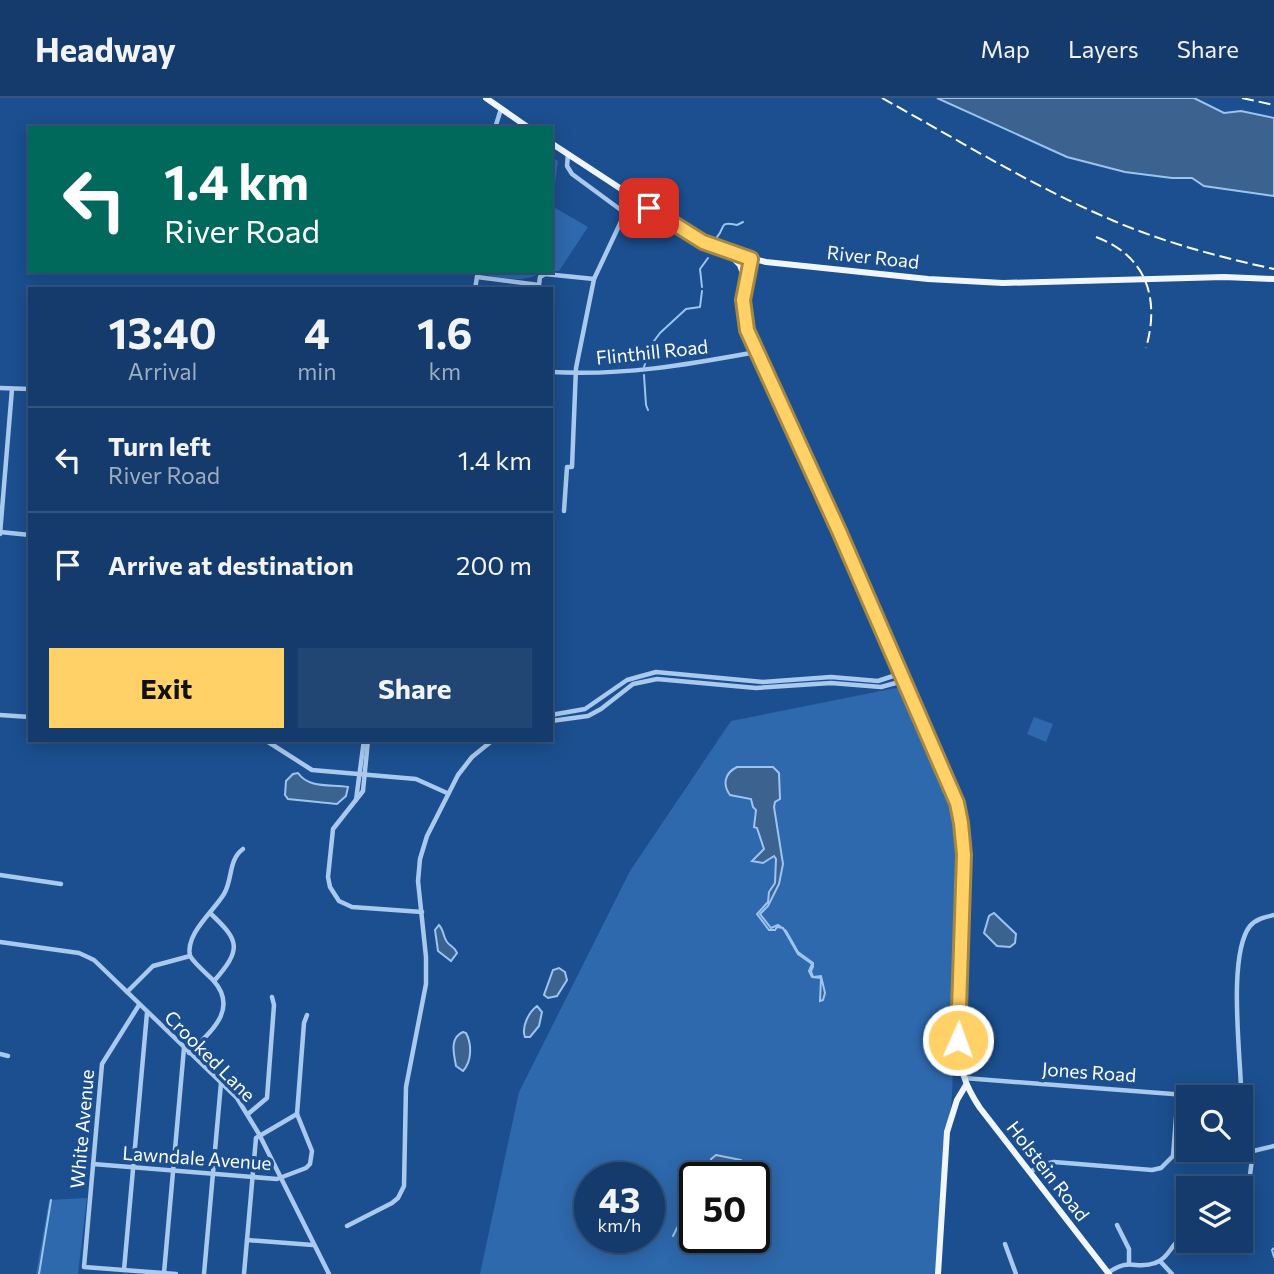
<!DOCTYPE html>
<style>
body{margin:0;font-family:Commissioner,sans-serif;background:#214673;color:#f1f3f6;height:100vh;display:flex;flex-direction:column;font-size:26px;white-space:nowrap}
*{box-sizing:border-box;margin:0}
p{font-size:23px;color:#9dadc1}
.icon{flex:none;width:38px;height:38px;fill:none;stroke:currentColor;stroke-width:2;stroke-linecap:round;stroke-linejoin:round}
.map{position:relative;flex:1;overflow:hidden}
.drawer{position:absolute;left:28px;top:189px;width:525px;height:455px;display:flex;flex-direction:column;background:#143b6b;border-radius:0px;box-shadow:0 4px 18px #0003,0 0 0 2px #33557e}
.drawer>*{flex:none}
.top-card{position:absolute;left:28px;top:28px;width:525px;height:147px;border-radius:0px;box-shadow:0 4px 18px #0003,0 0 0 2px #33557e;background:#00695c;color:#fff;overflow:hidden}
.tools{position:absolute;left:1176px;top:987px;display:grid;gap:14px}
.tools a{display:grid;place-items:center;width:77px;height:77px;border-radius:0px;background:#143b6b;box-shadow:0 4px 18px #0003,0 0 0 2px #33557e;font-size:35px}
.speed{position:absolute;left:574px;top:1064px;display:flex;gap:14px;font-size:35px;font-weight:700;text-align:center}
.speed>*{display:grid;place-content:center;width:91px;height:91px;border-radius:50%;background:#143b6b;box-shadow:0 4px 18px #0003,0 0 0 2px #33557e;line-height:1}
.speed small{font-size:18px;font-weight:400}
.speed .limit{border:4px solid #111;border-radius:10px;background:#fff;color:#111}
.pin{position:absolute;display:grid;place-items:center;width:60px;height:60px;color:#fff;margin:-30px;border-radius:14px;box-shadow:0 4px 10px #0006}
.me{position:absolute;width:77px;margin:-38px;rotate:2deg;stroke-linejoin:round;filter:drop-shadow(0 0 5px #0008)}
.turn{display:flex;align-items:center;gap:24px;height:147px;padding:0 21px;font-size:32px}
.turn .icon{width:91px;height:91px;stroke-width:2.5}
.turn b{display:block;font-size:49px;line-height:60px}
.eta{display:flex;justify-content:space-evenly;align-items:center;height:119px;text-align:center}
.eta b{font-size:42px;font-weight:700;line-height:49px}
.action{display:flex;gap:14px;margin-top:auto;padding:14px 21px}
.action a{flex:1;height:80px;border-radius:0px;background:#ffd166;color:#111;font-size:28px;font-weight:700;line-height:80px;text-align:center}
.action a+a{background:#214673;color:#f1f3f6}
ul{padding:0;list-style:none}
li{display:flex;align-items:center;gap:21px;height:105px;padding:0 21px;border-top:2px solid #33557e}
li div{flex:1}
li b{display:block;font-size:26px}
li em{font-style:normal}
header{display:flex;align-items:center;gap:42px;box-sizing:border-box;height:98px;padding:0 35px;background:#143b6b;border-bottom:2px solid #33557e}
header strong{font-size:33px}
nav{display:flex;gap:38px;margin-inline-start:auto;font-size:24px}
.map>svg:first-child{display:block}
</style>
<header>
<strong>Headway</strong>
<nav><a>Map</a><a>Layers</a><a>Share</a></nav>
</header>
<div class="map">
<svg width="1274" height="1176" viewBox="0 0 1274 1176">
<rect width="100%" height="100%" fill="#1b4f8f"/>
<g fill="#2e69ad" fill-rule="evenodd">
<path d="M 551,59 L 558,63 L 552,108 L 588,129 L 559,173 L 551,173 Z"/>
<path d="M 481,173 L 543,173 C 526,187 500,179 480,176 Z"/>
<path d="M 896,590 L 903,592 L 955,713 L 957,864 L 952,997 L 936,1176 L 480,1176 L 519,994 L 630,773 L 731,623 ZM 590,1080 L 649,1080 L 649,1139 L 590,1139 ZM 695,1080 L 754,1080 L 754,1139 L 695,1139 Z"/>
<path d="M 1034,619 L 1053,626 L 1046,644 L 1027,636 Z"/>
<path d="M 87,1100 L 78,1176 L 36,1176 L 49,1102 Z"/>
</g>
<g fill="#3c6290" stroke="#9cc4f0" stroke-width="2">
<path d="M 937,0 L 1194,0 L 1224,15 L 1241,13 L 1274,20 L 1274,98 L 1204,88 L 1192,80 L 1172,80 L 1125,74 L 1067,59 Z"/>
<path d="M 737,669 L 773,669 L 779,675 L 780,701 L 775,704 L 774,709 L 783,766 L 779,786 L 768,808 L 760,816 L 771,830 L 778,827 L 786,833 L 798,854 L 813,865 L 813,869 L 811,873 L 813,879 L 821,878 L 825,895 L 823,902 L 820,903 L 821,880 L 812,879 L 809,873 L 812,866 L 798,856 L 783,830 L 777,829 L 775,832 L 769,832 L 757,816 L 768,804 L 769,794 L 775,785 L 776,761 L 774,758 L 763,765 L 752,763 L 764,751 L 757,730 L 754,729 L 756,712 L 753,709 L 751,701 L 730,697 C 722,686 725,675 737,669 Z"/>
<path d="M 298,675 C 309,691 332,686 348,689 L 346,698 L 337,706 L 288,701 L 285,697 L 286,683 L 293,676 Z"/>
<path d="M 994,815 L 1016,836 L 1015,845 L 1010,849 L 997,848 L 984,835 L 989,818 Z"/>
<path d="M 439,827 C 444,832 443,839 447,844 C 451,849 455,849 457,855 L 451,863 L 438,853 L 435,832 Z"/>
<path d="M 559,870 L 565,874 L 567,882 L 557,898 L 548,900 L 544,897 L 553,872 Z"/>
<path d="M 537,908 L 542,914 L 539,928 L 530,939 L 525,939 C 521,929 529,914 537,908 Z"/>
<path d="M 463,934 L 466,935 C 472,946 472,963 463,973 L 456,968 C 454,956 449,940 463,934 Z"/>
<path d="M 716,1057 L 741,1062 L 741,1067 L 729,1080 L 724,1080 L 721,1076 L 725,1070 L 714,1071 L 711,1061 Z"/>
</g>
<g fill="none" stroke-linecap="round" stroke-linejoin="round">
<g stroke="#9cc4f0" stroke-width="2">
<path d="M 717,139 C 726,129 718,123 737,127 L 743,124"/>
<path d="M 702,189 L 700,171 L 708,160"/>
<path d="M 644,269 L 651,247 L 660,235 L 686,211 L 700,209 L 702,193"/>
<path d="M 644,277 L 646,307 L 648,312"/>
<path d="M 673,1138 L 690,1104"/>
<path d="M 1274,1150 L 1272,1152 L 1274,1159"/>
<path d="M 39,1176 L 51,1102"/>
</g>
<g stroke="#a9c9ee" stroke-width="4.5">
<path d="M 495,30 L 501,11"/>
<path d="M 477,179 L 539,187 L 540,179 L 545,176 L 594,181"/>
<path d="M 475,191 L 478,173"/>
<path d="M 551,274 C 623,278 686,267 756,254"/>
<path d="M 0,290 L 30,291"/>
<path d="M 564,413 L 567,369 L 572,369 L 576,270 L 594,181 L 625,115 L 572,76 L 567,68 L 568,56"/>
<path d="M 0,434 L 30,437"/>
<path d="M 0,436 L 12,291"/>
<path d="M 0,617 L 30,619"/>
<path d="M 551,617 L 585,611 L 627,582 L 656,574 L 763,584 L 831,579 L 878,583 L 899,576"/>
<path d="M 551,623 L 588,618 L 601,611 L 633,586 L 657,581 L 756,590 L 831,585 L 881,589 L 903,583"/>
<path d="M 265,642 L 312,672 L 416,681 L 447,695"/>
<path d="M 368,642 L 363,693 L 333,731 L 328,779 L 330,789 L 339,803 L 352,809 L 422,814"/>
<path d="M 356,702 L 364,642"/>
<path d="M 0,777 L 61,786"/>
<path d="M 210,815 C 240,843 242,851 214,883"/>
<path d="M 0,844 L 79,855 L 94,862 L 237,1000 L 259,1036 L 329,1176"/>
<path d="M 190,858 C 185,836 213,814 224,796 C 233,781 228,762 243,751"/>
<path d="M 127,894 L 153,868 L 190,858"/>
<path d="M 139,907 L 102,966 L 84,1169 L 176,1176"/>
<path d="M 189,955 C 209,935 240,912 213,882 C 205,874 196,867 190,858"/>
<path d="M 0,956 L 8,958"/>
<path d="M 964,980 L 1212,999"/>
<path d="M 1234,999 L 1241,990 C 1240,953 1228,856 1250,828 C 1256,821 1265,819 1274,817"/>
<path d="M 248,1016 L 267,1000 L 274,907 L 272,899"/>
<path d="M 1241,1020 L 1253,1053 L 1250,1077"/>
<path d="M 1253,1053 L 1274,1048"/>
<path d="M 93,1066 L 277,1081 L 306,1070 L 310,1066 L 312,1053 L 297,1016 L 304,925 L 307,917"/>
<path d="M 1030,1074 L 1044,1066 L 1054,1064 L 1152,1072 L 1161,1070 L 1173,1058 L 1178,995"/>
<path d="M 1117,1127 L 1129,1151 L 1129,1166"/>
<path d="M 347,1128 L 392,1105 L 398,1100 L 404,1088 L 406,989 L 426,886 L 426,859 L 418,783 L 420,761 L 427,738 L 458,677 L 472,659 L 493,642"/>
<path d="M 247,1142 L 313,1147"/>
<path d="M 1005,1146 L 1016,1176"/>
<path d="M 1160,1163 L 1172,1176"/>
<path d="M 124,1172 L 147,915"/>
<path d="M 164,1175 L 184,950"/>
<path d="M 1108,1175 C 1129,1159 1136,1172 1155,1165 C 1170,1160 1172,1142 1188,1136"/>
<path d="M 204,1176 L 221,985"/>
<path d="M 244,1176 L 256,1040 L 297,1016"/>
</g>
<g stroke="#f0f6ff" stroke-width="6">
<path d="M 486,0 L 529,30"/>
<path d="M 551,45 L 696,140 L 727,154 L 766,164 L 928,181 L 1003,185 L 1224,179 L 1274,181"/>
<path d="M 731,158 L 740,167 L 745,181"/>
<path d="M 751,161 C 747,189 739,210 749,238 L 854,465 L 896,569 L 942,668 L 960,716 L 964,757 L 958,942 C 959,969 965,988 980,1010 L 1109,1176"/>
<path d="M 938,1176 L 947,1034 L 957,1002 L 966,987"/>
</g>
<g stroke="#fff" stroke-width="2" stroke-dasharray="12 5" stroke-linecap="butt">
<path d="M 882,0 C 958,42 1034,89 1114,123 C 1166,145 1219,159 1274,171"/>
<path d="M 1242,0 L 1274,7"/>
<path d="M 1096,139 C 1147,158 1160,201 1146,250"/>
</g>
</g>
<g fill="none" stroke-linecap="round" stroke-linejoin="round">
<g stroke="#a68842" stroke-width="18">
<path id="route" d="M 649,110 L 703,144 L 751,161 L 743,202 L 747,232 L 839,433 L 957,705 L 961,725 L 964,757 L 958,942"/>
</g>
<use href="#route" stroke="#ffd166" stroke-width="12"/>
</g>
<g text-anchor="middle" stroke-width="7" stroke-linejoin="round" paint-order="stroke">
<g font-size="19" fill="#fff" stroke="#1b4f8f">
<text transform="translate(873 159) rotate(6)" y="7">River Road</text>
<text transform="translate(652 254) rotate(-6)" y="7">Flinthill Road</text>
<text transform="translate(210 958) rotate(45)" y="7">Crooked Lane</text>
<text transform="translate(1089 974) rotate(4)" y="7">Jones Road</text>
<text transform="translate(82 1031) rotate(-85)" y="7">White Avenue</text>
<text transform="translate(197 1060) rotate(4)" y="7">Lawndale Avenue</text>
<text transform="translate(1048 1073) rotate(52)" y="7">Holstein Road</text>
</g>
</g>
</svg>
<div class="tools">
<a><svg class="icon" aria-label="search" viewBox="0 0 24 24"><circle cx="10" cy="10" r="6"/><path d="M15 15l6 6"/></svg></a>
<a><svg class="icon" aria-label="layers" viewBox="0 0 24 24"><path d="M12 4l9 5-9 5-9-5zM3 14l9 5 9-5"/></svg></a>
</div>
<div class="speed"><div>43<small>km/h</small></div><div class="limit">50</div></div>
<div class="pin" style="left:649px;top:110px;background:#d93025"><svg class="icon" aria-label="arrive" viewBox="0 0 24 24"><path d="M6 21V4h12l-3 4 3 4H6"/></svg></div>
<svg class="me" style="left:958px;top:942px" viewBox="-20 -20 40 40"><circle r="17" fill="#ffd166" stroke="#fff" stroke-width="3"/><path d="M0-11L8 9 0 5-8 9z" fill="#fff"/></svg>
<div class="top-card">
<div class="turn"><svg class="icon" aria-label="left" viewBox="0 0 24 24"><path d="M17 20v-9H6M10 6l-5 5 5 5"/></svg><div><b>1.4 km</b>River Road</div></div>
</div>
<section class="drawer">
<div class="eta">
<div><b>13:40</b><p>Arrival</p></div>
<div><b>4</b><p>min</p></div>
<div><b>1.6</b><p>km</p></div>
</div>
<ul>
<li><svg class="icon" aria-label="left" viewBox="0 0 24 24"><path d="M17 20v-9H6M10 6l-5 5 5 5"/></svg><div><b>Turn left</b><p>River Road</p></div><em>1.4 km</em></li>
<li><svg class="icon" aria-label="arrive" viewBox="0 0 24 24"><path d="M6 21V4h12l-3 4 3 4H6"/></svg><div><b>Arrive at destination</b></div><em>200 m</em></li>
</ul>
<div class="action"><a>Exit</a><a>Share</a></div>
</section>
</div>
